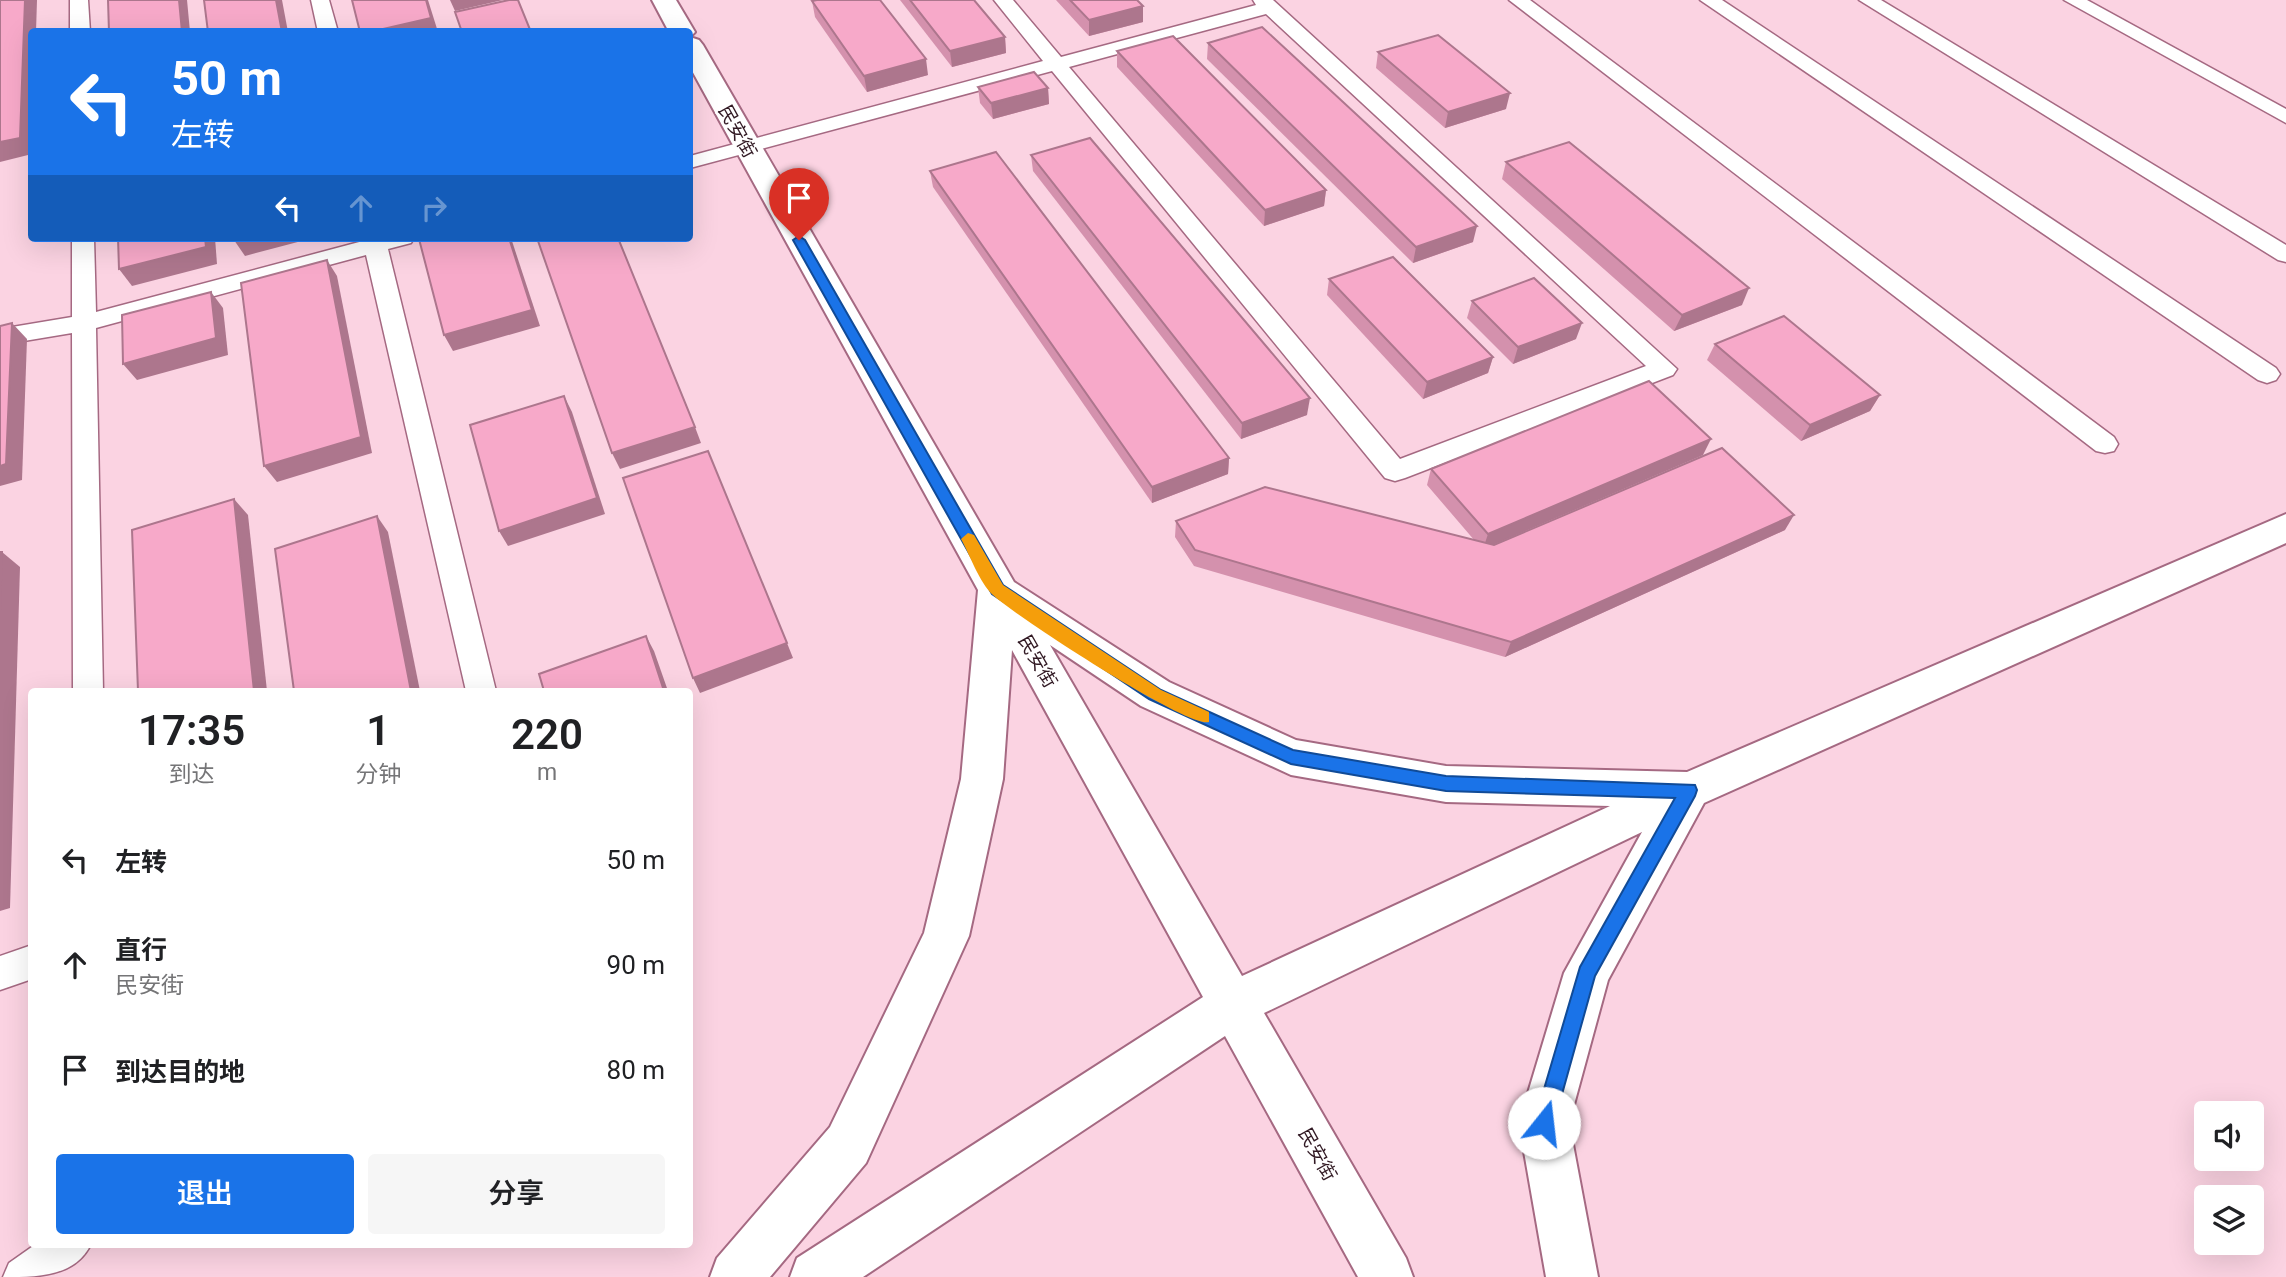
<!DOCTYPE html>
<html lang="zh">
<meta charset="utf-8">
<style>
body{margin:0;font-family:Roboto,"Noto Sans SC",sans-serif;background:#f6f6f6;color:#202124;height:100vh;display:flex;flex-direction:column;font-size:26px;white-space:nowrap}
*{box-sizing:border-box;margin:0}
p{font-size:23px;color:#757577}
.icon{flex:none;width:38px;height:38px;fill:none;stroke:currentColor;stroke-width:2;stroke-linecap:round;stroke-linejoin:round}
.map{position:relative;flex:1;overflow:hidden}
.side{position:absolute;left:28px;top:688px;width:665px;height:560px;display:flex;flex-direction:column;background:#fff;border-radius:7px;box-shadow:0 7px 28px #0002}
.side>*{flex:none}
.top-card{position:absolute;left:28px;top:28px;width:665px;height:214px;border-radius:7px;box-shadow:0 7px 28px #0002;background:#1a73e8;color:#fff;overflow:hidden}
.buttons{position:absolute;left:2194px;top:1101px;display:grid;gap:14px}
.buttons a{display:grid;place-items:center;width:70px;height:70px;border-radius:7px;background:#fff;box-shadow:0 7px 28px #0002;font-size:35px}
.pin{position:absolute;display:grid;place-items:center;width:60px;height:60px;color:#fff;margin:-72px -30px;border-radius:50% 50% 50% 0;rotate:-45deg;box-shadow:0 0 7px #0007}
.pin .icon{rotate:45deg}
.me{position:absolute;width:77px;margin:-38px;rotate:16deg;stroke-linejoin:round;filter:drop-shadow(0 0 5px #0008)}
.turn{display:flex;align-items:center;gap:24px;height:147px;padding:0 28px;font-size:32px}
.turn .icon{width:91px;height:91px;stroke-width:2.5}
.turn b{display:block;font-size:49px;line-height:60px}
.lanes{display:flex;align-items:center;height:66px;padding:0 28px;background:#0003;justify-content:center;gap:35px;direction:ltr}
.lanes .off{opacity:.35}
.eta{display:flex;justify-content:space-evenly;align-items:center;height:119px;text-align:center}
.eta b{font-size:42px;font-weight:600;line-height:49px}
.action{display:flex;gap:14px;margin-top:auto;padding:14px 28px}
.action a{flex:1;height:80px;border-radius:7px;background:#1a73e8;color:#fff;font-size:28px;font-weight:600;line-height:80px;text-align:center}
.action a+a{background:#f6f6f6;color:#202124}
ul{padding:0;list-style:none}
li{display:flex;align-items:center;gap:21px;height:105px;padding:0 28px}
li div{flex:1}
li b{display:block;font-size:26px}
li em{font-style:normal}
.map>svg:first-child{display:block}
</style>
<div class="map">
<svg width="2286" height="1277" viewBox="0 0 2286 1277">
<rect width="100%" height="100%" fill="#fbd3e2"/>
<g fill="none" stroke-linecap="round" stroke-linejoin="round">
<g stroke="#a56982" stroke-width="3">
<g id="lane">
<path d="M 70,0 L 88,0 L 90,32 L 70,32 Z"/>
<path d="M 311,0 L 329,0 L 338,32 L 318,32 Z"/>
<path d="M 994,0 L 1013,0 L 1061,57 L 1256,5 L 1253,0 L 1273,0 L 1677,369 L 1673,375 L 1405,478 L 1395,481 L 1385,478 L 1052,71 L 690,168 L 690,156 L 1043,61 ZM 1266,14 L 1646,366 L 1400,459 L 1069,67 Z"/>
<path d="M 1509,0 L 1530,0 L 2114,437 L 2118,444 L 2114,451 L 2105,453 L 2096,451 Z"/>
<path d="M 1700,0 L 1722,0 L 2276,368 L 2280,374 L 2276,380 L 2267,383 L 2258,380 Z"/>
<path d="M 1859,0 L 1881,0 L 2286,245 L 2286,262 L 2278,260 Z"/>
<path d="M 2064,0 L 2087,0 L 2286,109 L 2286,123 Z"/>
<path d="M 72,238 L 94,238 L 96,312 L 363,241 L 363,238 L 414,238 L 411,243 L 388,249 L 496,691 L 466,691 L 366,255 L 96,328 L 103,691 L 73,691 L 72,333 L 0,345 L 0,329 L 72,317 Z"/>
<path d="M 32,945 L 32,979 L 0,990 L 0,956 Z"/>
<path d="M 36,1244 L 91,1244 C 75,1277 38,1277 3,1277 L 9,1263 Z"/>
</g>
</g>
<g stroke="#a56982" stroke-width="4">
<path id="secondary" d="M 652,0 L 676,0 L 695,32 L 690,37 L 699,40 L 703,45 L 1014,582 L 1169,682 L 1296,740 L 1446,766 L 1687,772 L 2286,514 L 2286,543 L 1704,803 L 1608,980 L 1569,1123 L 1598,1277 L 1546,1277 L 1519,1123 L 1564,973 L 1642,832 L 1264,1013 L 1406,1258 L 1413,1277 L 1358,1277 L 1225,1036 L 863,1277 L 790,1277 L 797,1258 L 1203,997 L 1012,650 L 1003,779 L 969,936 L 866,1163 L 770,1277 L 710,1277 L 717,1258 L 830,1127 L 924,933 L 961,779 L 978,590 L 690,67 L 690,32 L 669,32 ZM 1050,645 L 1141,706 L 1291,775 L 1446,802 L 1610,806 L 1242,976 Z"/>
</g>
<use href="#lane" fill="#fff" fill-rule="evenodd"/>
<use href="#secondary" fill="#fff" fill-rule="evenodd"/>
</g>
<g fill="#d491ad">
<path d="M 900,0 L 974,0 L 1005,37 L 1006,53 L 952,67 Z"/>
<path d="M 1056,0 L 1137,0 L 1143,22 L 1089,36 Z"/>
<path d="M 812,1 L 928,75 L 867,92 L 815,17 Z"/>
<path d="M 1208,43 L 1473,242 L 1413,263 L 1207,59 Z"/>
<path d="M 1117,51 L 1326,190 L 1324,206 L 1264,226 L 1117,67 Z"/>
<path d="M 1378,52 L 1506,109 L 1445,128 L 1376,68 Z"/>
<path d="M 978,87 L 1048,88 L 1049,104 L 993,119 L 980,103 Z"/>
<path d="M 1031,155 L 1307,415 L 1241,439 L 1033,171 Z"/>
<path d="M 1506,162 L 1742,305 L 1674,331 L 1502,179 Z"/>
<path d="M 930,171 L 1229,458 L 1228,474 L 1152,503 L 933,187 Z"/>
<path d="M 1329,279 L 1493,357 L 1488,373 L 1423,399 L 1327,295 Z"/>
<path d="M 1472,301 L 1576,339 L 1513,364 L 1467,318 Z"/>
<path d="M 1715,344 L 1880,395 L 1870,411 L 1801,441 L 1707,360 Z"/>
<path d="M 1703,455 L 1493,545 L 1785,530 L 1505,657 L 1194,566 L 1175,537 L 1176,521 L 1475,541 L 1427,485 L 1431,469 Z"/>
</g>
<g fill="#ad768d">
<path d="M 25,0 L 37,0 L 36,32 L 32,32 L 32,154 L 0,162 L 0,142 Z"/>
<path d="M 179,0 L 187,0 L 190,32 L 182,32 Z"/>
<path d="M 276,0 L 282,0 L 288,32 L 282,32 Z"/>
<path d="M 426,0 L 428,0 L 438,32 L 370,32 Z"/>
<path d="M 450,0 L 503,0 L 455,11 Z"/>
<path d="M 1143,6 L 1143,22 L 1089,36 L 1089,20 Z"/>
<path d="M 1005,37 L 1006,53 L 952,67 L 950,51 Z"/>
<path d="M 926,59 L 928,75 L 867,92 L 864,76 Z"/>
<path d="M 1048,88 L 1049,104 L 993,119 L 991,103 Z"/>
<path d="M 1510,93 L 1506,109 L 1445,128 L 1448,112 Z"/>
<path d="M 1326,190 L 1324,206 L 1264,226 L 1265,210 Z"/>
<path d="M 1477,226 L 1473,242 L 1413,263 L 1416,247 Z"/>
<path d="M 205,238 L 215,238 L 217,264 L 132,286 L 119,269 Z"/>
<path d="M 240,238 L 313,238 L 245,256 L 234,240 Z"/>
<path d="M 509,238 L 511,238 L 540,326 L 453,351 L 444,335 Z"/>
<path d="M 327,260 L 337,276 L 372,453 L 277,482 L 264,466 Z"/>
<path d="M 1749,288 L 1742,305 L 1674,331 L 1682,315 Z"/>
<path d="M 211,292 L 223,308 L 228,355 L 137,380 L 123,364 Z"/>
<path d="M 12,323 L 27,339 L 22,480 L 0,486 L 0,466 Z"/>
<path d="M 1582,323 L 1576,339 L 1513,364 L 1518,347 Z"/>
<path d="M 1493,357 L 1488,373 L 1423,399 L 1427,382 Z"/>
<path d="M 1880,395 L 1870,411 L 1801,441 L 1810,425 Z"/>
<path d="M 564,396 L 572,412 L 605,514 L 508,546 L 499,531 Z"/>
<path d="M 1310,398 L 1307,415 L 1241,439 L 1242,423 Z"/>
<path d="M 695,427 L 701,443 L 620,469 L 612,453 Z"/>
<path d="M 1711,439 L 1703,455 L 1483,549 L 1488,534 Z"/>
<path d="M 1229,458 L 1228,474 L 1152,503 L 1152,487 Z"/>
<path d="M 234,499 L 248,515 L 267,691 L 254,691 Z"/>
<path d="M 1794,515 L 1785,530 L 1505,657 L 1511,642 Z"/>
<path d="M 377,516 L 388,532 L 420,691 L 411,691 Z"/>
<path d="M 2,552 L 20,567 L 10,908 L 0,911 L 0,611 Z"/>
<path d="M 646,636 L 654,651 L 668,691 L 664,691 Z"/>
<path d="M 787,643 L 793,658 L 700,693 L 693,678 Z"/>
</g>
<g fill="#f7a9c9" stroke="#ad768d" stroke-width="2">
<path d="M 0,0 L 25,0 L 20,138 L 0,142 Z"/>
<path d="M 108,0 L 179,0 L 182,32 L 109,32 Z"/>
<path d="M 204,0 L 276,0 L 282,32 L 208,32 Z"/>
<path d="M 352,0 L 426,0 L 431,18 L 370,32 L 360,32 Z"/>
<path d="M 509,0 L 518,0 L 531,32 L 462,32 L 455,12 Z"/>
<path d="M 817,0 L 880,0 L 926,59 L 864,76 L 812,1 Z"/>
<path d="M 910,0 L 974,0 L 1005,37 L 950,51 Z"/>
<path d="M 1070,0 L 1137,0 L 1143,6 L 1089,20 Z"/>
<path d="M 1262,27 L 1477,226 L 1416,247 L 1208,43 Z"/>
<path d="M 1438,35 L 1510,93 L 1448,112 L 1378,52 Z"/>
<path d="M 1173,36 L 1326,190 L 1265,210 L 1117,51 Z"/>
<path d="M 1034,72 L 1048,88 L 991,103 L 978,87 Z"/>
<path d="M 1090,138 L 1310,398 L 1242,423 L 1031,155 Z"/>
<path d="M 1569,142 L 1749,288 L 1682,315 L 1506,162 Z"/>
<path d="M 996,152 L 1229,458 L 1152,487 L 930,171 Z"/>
<path d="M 118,238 L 205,238 L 206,247 L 119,269 Z"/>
<path d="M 421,238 L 509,238 L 532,310 L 444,335 L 419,239 Z"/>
<path d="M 537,238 L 618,238 L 695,427 L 612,453 Z"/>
<path d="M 1393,257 L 1493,357 L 1427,382 L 1329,279 Z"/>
<path d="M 327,260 L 361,437 L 264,466 L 241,283 Z"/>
<path d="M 1534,278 L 1582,323 L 1518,347 L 1472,301 Z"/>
<path d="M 211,292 L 216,338 L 123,364 L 122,315 Z"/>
<path d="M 1784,316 L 1880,395 L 1810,425 L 1715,344 Z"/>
<path d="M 12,323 L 6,464 L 0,466 L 0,326 Z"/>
<path d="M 1649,381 L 1711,439 L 1488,534 L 1431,469 Z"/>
<path d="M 564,396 L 597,498 L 499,531 L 470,425 Z"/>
<path d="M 1722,448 L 1794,515 L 1511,642 L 1195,550 L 1176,521 L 1265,487 L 1494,545 Z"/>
<path d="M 708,451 L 787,643 L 693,678 L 623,478 Z"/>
<path d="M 234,499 L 254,691 L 138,691 L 132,530 Z"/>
<path d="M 377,516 L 411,691 L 294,691 L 275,549 Z"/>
<path d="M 0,552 L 2,552 L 0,611 Z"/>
<path d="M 646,636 L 664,691 L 544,691 L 539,674 Z"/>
</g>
<path fill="#1a73e8" stroke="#114b97" stroke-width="2" d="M 799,236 L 805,240 L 1003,585 L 1161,690 L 1293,750 L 1446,776 L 1695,785 L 1697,790 L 1695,796 L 1595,976 L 1552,1130 L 1544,1133 L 1537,1130 L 1534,1123 L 1580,967 L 1675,798 L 1446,791 L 1291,764 L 1149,699 L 992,594 L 793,240 Z"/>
<path fill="#f59e0b" d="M 968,533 L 974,535 L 1003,585 L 1161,690 L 1209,712 L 1209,722 C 1189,729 1015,616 993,595 C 979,582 970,555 961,539 Z"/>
<g text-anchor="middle" stroke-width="5" stroke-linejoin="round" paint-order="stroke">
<g font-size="19" fill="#311923" stroke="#fff">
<text transform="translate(738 131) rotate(61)" y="7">民安街</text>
<text transform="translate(1038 661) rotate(60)" y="7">民安街</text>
<text transform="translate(1318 1154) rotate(61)" y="7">民安街</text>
</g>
</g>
</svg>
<div class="buttons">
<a><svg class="icon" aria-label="sound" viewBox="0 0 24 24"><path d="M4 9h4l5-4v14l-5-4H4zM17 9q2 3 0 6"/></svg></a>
<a><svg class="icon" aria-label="layers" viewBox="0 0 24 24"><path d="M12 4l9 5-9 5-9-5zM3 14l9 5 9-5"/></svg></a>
</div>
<div class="pin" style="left:799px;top:240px;background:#d93025"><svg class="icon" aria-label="arrive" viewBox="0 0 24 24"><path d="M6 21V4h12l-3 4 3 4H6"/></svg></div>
<svg class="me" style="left:1544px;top:1123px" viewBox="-20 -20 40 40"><circle r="19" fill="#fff"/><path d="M0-13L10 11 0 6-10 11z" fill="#1a73e8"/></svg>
<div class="top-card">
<div class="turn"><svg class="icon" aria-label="left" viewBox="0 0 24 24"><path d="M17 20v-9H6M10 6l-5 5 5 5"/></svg><div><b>50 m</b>左转</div></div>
<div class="lanes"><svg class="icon" aria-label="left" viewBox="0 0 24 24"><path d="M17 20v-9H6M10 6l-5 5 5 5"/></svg><svg class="icon off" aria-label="ahead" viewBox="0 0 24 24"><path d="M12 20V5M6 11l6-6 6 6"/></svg><svg class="icon off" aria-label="right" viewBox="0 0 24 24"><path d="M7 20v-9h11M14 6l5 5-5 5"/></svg></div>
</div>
<section class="side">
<div class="eta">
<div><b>17:35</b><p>到达</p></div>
<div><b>1</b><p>分钟</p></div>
<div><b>220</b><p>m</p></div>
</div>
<ul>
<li><svg class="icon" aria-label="left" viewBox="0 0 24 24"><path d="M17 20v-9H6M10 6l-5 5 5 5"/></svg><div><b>左转</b></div><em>50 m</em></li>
<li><svg class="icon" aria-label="ahead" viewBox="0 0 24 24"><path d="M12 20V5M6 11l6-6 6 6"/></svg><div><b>直行</b><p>民安街</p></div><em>90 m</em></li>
<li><svg class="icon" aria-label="arrive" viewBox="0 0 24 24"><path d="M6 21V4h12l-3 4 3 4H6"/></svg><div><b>到达目的地</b></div><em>80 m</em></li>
</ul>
<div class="action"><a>退出</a><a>分享</a></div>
</section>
</div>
